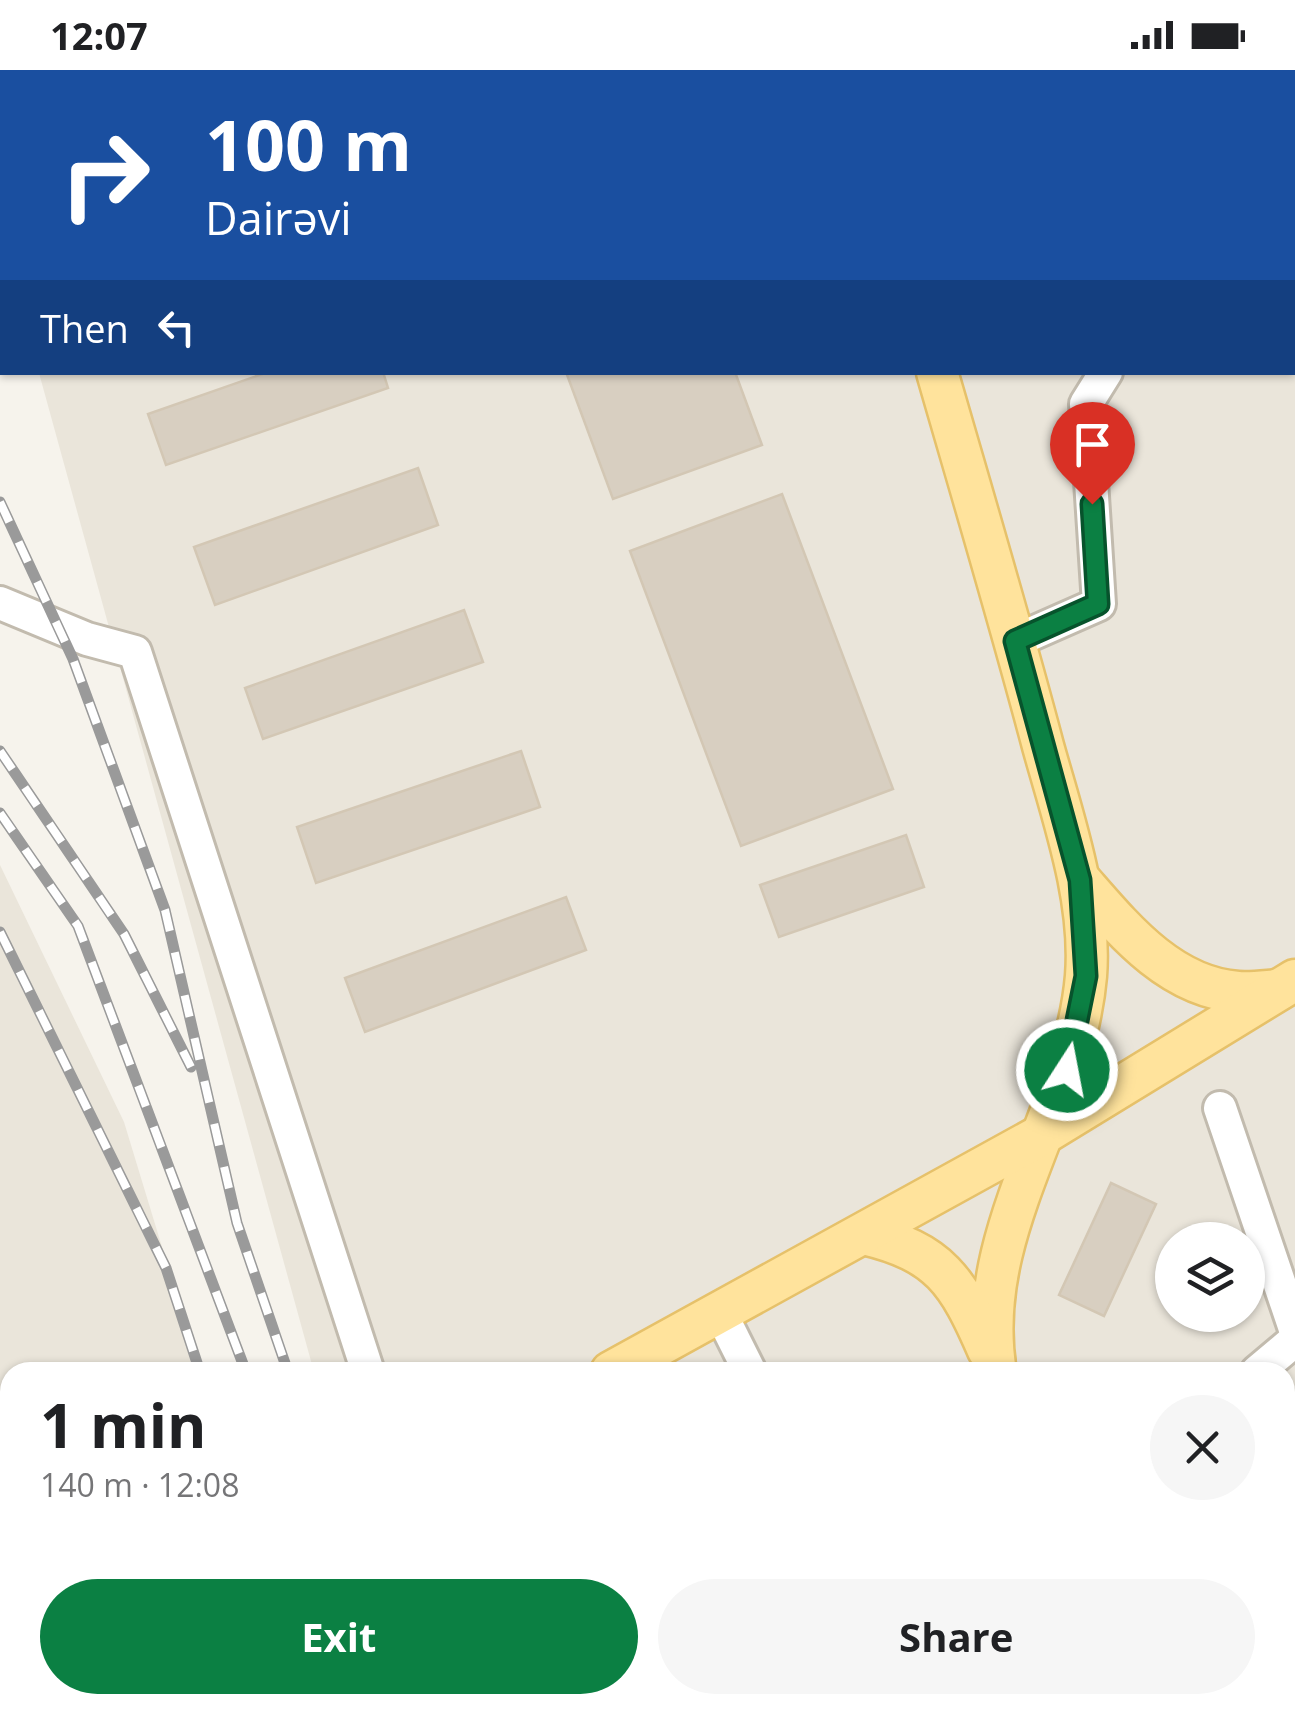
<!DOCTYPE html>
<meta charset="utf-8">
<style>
body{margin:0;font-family:"Open Sans",sans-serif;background:#f6f6f6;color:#202124;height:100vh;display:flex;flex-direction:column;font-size:38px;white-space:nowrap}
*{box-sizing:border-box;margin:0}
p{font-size:32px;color:#757577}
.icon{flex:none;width:55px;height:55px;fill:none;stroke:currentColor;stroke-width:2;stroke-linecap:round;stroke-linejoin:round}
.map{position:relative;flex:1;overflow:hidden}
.details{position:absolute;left:0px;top:1292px;width:1295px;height:352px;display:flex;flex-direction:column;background:#fff;border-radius:30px 30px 0 0;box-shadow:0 2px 8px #0004}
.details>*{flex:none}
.hud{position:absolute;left:0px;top:0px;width:1295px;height:305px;box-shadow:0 2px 8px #0004;background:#1a4fa0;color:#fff;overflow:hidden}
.buttons{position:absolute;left:1155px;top:1152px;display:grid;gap:20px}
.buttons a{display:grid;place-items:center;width:110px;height:110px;border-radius:50%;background:#fff;box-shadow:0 2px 8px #0004;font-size:50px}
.pin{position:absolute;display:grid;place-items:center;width:85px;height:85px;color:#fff;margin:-102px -42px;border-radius:50% 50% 50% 0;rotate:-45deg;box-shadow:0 0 10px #0007}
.pin .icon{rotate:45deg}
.me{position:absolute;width:110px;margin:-55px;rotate:11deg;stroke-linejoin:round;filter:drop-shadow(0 0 8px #0008)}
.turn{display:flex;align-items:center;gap:35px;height:210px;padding:0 40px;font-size:45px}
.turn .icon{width:130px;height:130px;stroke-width:2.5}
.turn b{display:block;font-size:70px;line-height:85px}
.then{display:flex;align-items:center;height:95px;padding:0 40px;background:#0003;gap:20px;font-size:38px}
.round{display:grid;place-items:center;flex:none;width:105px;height:105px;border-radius:52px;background:#f6f6f6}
.summary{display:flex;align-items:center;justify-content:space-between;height:170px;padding:0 40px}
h1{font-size:60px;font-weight:700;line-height:75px}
.primary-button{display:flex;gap:20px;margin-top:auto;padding:20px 40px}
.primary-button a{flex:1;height:115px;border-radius:60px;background:#0b8043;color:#fff;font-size:40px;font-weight:700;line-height:115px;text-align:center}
.primary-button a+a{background:#f6f6f6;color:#202124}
.status{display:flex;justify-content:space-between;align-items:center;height:70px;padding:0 50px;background:#fff;direction:ltr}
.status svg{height:28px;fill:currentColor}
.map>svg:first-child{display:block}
</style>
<div class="status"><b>12:07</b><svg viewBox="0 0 49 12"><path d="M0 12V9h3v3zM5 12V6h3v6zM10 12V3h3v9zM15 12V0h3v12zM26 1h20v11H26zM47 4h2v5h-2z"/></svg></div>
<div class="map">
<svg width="1295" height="1643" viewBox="0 0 1295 1643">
<rect width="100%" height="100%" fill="#f6f3ec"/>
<g fill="#eae5da" fill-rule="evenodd">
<path d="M 0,0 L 1295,0 L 1295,1643 L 403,1643 L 401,1635 L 1285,1635 L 1285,1302 L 314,1302 L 39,303 L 1292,302 L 1292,2 L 2,2 L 2,168 ZM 1172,1170 L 1248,1170 L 1248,1245 L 1172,1245 Z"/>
<path d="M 0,795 L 124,1052 L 200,1302 L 10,1302 L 10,1540 L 0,1542 Z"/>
</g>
<g fill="#d8cfc1" stroke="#d3c7b4" stroke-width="2.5">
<path d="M 268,302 L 383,302 L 388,318 L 166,395 L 148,344 Z"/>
<path d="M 566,302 L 735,302 L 762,375 L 613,429 Z"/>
<path d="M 418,398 L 438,455 L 215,535 L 194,477 Z"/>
<path d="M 782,424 L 893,719 L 741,776 L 630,481 Z"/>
<path d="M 464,540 L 483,592 L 263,669 L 245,618 Z"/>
<path d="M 521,681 L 540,737 L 316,813 L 297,757 Z"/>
<path d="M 906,765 L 924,817 L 779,867 L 760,815 Z"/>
<path d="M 566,827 L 586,880 L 365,962 L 345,908 Z"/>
<path d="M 1111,1113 L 1156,1134 L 1104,1246 L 1059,1225 Z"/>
<path d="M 908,1635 L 958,1635 L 960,1643 L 910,1643 Z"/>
</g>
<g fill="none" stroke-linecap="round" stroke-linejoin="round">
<g stroke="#c2bbae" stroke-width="38">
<g id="minor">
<path d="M 1003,2 L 1008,0"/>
<path d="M 1292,46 L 1295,44"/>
<path d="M 0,533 L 87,569 L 135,582 L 368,1302"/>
<path d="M 1015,571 L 1099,534 L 1086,334 L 1106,302"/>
<path d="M 1220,1038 L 1295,1259"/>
<path d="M 721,1244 L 750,1302"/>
<path d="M 1257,1302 L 1295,1270"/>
<path d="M 874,1635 L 874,1643"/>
<path d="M 1263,1635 L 1265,1643"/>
<path d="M 153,1643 L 153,1635"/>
</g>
</g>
<g stroke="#e6c16a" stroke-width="45">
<g id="major">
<path d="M 850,0 L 851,2"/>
<path d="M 937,302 C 973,427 1010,551 1043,676 C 1063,748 1092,830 1086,906 C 1074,1044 972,1161 996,1302"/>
<path d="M 1080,810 C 1122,858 1169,917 1238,922 C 1251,923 1265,921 1278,920"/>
<path d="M 864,1164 C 940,1182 958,1211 988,1280"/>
<path d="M 611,1302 L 1045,1063 L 1295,910"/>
<path d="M 0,1618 L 10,1616"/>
<path d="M 1057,1635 L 1058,1643"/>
</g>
</g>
<use href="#minor" stroke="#fff" stroke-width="32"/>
<use href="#major" stroke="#ffe39c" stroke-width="40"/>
<g stroke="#9a9a9a" stroke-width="11">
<g id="rail">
<path d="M 0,432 L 73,589 L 165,840 L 237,1153 L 288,1302"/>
<path d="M 0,681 L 124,864 L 191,997"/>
<path d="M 0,743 L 78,856 L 246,1302"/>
<path d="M 0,862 L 166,1198 L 200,1302"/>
<path d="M 300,1635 L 302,1643"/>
<path d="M 339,1635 L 341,1643"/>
<path d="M 367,1635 L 369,1643"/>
</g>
</g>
<use href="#rail" stroke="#fff" stroke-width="8" stroke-dasharray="22" stroke-linecap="butt"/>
</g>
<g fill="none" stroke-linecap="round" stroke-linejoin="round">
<g stroke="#07532c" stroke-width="25">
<path id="route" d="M 1067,1000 L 1086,906 L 1080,810 L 1015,571 L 1098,534 L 1092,434"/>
</g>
<use href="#route" stroke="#0b8043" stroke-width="18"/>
</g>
</svg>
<div class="buttons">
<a><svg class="icon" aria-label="layers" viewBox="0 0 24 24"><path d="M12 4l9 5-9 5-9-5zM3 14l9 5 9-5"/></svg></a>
</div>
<div class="pin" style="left:1092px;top:434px;background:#d93025"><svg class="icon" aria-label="arrive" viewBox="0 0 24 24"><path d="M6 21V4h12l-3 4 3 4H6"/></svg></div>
<svg class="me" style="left:1067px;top:1000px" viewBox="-20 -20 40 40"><circle r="17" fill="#0b8043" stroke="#fff" stroke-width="3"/><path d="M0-11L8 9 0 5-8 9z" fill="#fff"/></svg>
<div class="hud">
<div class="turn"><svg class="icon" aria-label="right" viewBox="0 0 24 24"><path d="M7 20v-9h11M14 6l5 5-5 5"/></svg><div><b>100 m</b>Dairəvi</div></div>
<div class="then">Then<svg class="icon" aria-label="left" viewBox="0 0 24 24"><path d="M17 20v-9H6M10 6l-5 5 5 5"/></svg></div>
</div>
<section class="details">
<div class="summary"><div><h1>1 min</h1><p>140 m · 12:08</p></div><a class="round"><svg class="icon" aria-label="close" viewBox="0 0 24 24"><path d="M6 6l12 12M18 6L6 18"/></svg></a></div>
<div class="primary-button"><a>Exit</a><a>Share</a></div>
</section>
</div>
